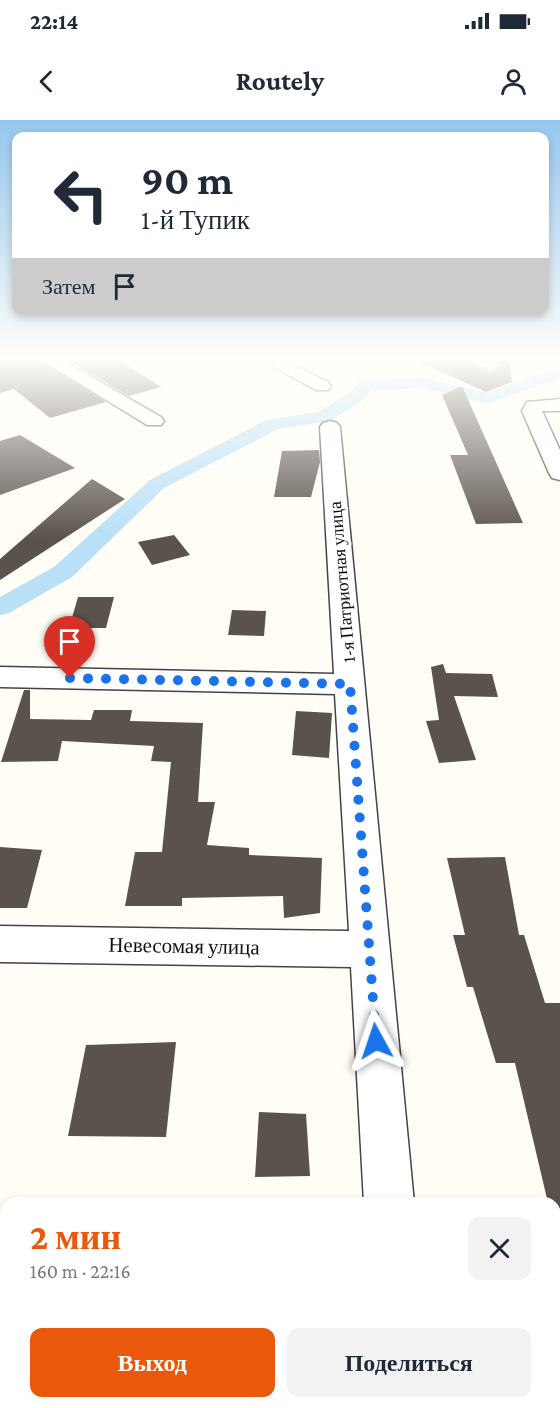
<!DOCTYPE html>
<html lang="ru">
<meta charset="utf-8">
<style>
body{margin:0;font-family:"Crimson Pro",serif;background:#f2f2f3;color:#1f2937;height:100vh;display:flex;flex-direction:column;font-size:22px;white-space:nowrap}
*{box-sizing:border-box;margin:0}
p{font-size:20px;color:#747a83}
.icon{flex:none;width:33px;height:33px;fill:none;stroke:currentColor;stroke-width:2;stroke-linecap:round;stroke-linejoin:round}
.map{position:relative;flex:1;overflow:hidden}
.side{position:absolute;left:0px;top:1077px;width:561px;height:212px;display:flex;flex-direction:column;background:#fff;border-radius:18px 18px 0 0;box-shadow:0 3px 9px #0003}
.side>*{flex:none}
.top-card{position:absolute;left:12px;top:12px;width:537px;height:183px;border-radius:12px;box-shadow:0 3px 9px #0003;background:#fff;color:#1f2937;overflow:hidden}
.pin{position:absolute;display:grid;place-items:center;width:51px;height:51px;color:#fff;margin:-62px -26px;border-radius:50% 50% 50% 0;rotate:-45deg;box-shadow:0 0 6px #0007}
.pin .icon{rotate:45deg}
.me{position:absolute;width:66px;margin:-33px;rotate:355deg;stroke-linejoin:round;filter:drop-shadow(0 0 4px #0008)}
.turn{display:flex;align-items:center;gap:21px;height:126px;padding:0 30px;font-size:27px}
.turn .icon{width:78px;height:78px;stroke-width:2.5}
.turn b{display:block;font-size:42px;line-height:51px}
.then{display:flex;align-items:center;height:57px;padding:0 30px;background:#0003;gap:12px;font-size:22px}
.round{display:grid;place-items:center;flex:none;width:63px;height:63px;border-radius:12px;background:#f2f2f3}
.summary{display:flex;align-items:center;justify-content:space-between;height:102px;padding:0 30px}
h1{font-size:36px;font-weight:700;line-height:45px;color:#ea580c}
.action{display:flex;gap:12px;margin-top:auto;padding:12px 30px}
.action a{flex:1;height:69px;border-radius:12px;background:#ea580c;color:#fff;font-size:24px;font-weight:700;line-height:69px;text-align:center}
.action a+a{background:#f2f2f3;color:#1f2937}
.status{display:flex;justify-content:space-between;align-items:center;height:42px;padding:0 30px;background:#fff;direction:ltr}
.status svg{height:16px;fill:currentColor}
header{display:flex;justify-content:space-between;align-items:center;height:78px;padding:0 30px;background:#fff;font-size:27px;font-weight:700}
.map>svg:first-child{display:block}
</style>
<div class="status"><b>22:14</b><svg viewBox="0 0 49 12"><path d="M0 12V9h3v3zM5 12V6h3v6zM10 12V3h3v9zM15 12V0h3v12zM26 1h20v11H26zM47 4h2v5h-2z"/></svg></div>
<header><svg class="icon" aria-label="back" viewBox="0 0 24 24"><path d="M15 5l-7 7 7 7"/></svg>Routely<svg class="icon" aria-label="person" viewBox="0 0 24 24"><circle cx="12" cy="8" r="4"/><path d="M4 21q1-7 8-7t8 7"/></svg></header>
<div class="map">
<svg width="560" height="1288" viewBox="0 0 560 1288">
<rect width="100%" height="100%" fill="#fffdf5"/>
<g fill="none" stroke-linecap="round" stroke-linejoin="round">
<path fill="#b9e0f7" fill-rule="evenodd" d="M 560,247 L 560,258 L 488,284 L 424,268 L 371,270 L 362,281 L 330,301 L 278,309 L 164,368 L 72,457 L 9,493 L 0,495 L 0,477 L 54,447 L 150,360 L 266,300 L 318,292 L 350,273 L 360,261 L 366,260 L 424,258 L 487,273 Z"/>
</g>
<g fill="#5a524d">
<path d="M 14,238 L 36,238 L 106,282 L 50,298 L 14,269 L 0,273 L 0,242 Z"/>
<path d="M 64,238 L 119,240 L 161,267 L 129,276 Z"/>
<path d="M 410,238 L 462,238 L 490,253 L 502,247 L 492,238 L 509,238 L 512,262 L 486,272 Z"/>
<path d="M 462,266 L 523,403 L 476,404 L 450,335 L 468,335 L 442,275 Z"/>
<path d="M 20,315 L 75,348 L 0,375 L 0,321 Z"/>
<path d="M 319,330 L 320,342 L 311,377 L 274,377 L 282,331 Z"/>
<path d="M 92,359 L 125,379 L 0,460 L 0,439 Z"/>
<path d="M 174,415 L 190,435 L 152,445 L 138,422 Z"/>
<path d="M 78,477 L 114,477 L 106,508 L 69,508 Z"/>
<path d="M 232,490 L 266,491 L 264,516 L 228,515 Z"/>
<path d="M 443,544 L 446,553 L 492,554 L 498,577 L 454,576 L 476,640 L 439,643 L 426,601 L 439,600 L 431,547 Z"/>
<path d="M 24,570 L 30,570 L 30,599 L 91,600 L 94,590 L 132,590 L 130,601 L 203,603 L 198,682 L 215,682 L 207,725 L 249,728 L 249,735 L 322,738 L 320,793 L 284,798 L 283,776 L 182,778 L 182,786 L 125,786 L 135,732 L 162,732 L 171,642 L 151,641 L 154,626 L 62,621 L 58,641 L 1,642 Z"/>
<path d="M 296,591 L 332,593 L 329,638 L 292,635 Z"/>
<path d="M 0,727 L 42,730 L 27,788 L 0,788 Z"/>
<path d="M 505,737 L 519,815 L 524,815 L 545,883 L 560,883 L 560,1092 L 555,1092 L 555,1083 L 548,1083 L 515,943 L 496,943 L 473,867 L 467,867 L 453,815 L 465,815 L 447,738 Z"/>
<path d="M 176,922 L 166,1017 L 68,1016 L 86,925 Z"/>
<path d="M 259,992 L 306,994 L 310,1056 L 255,1057 Z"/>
</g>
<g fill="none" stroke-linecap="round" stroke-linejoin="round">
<g stroke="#444" stroke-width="3">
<g id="minor">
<path d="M 38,238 L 59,238 L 161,297 L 164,301 L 161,305 L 147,305 Z"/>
<path d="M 257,238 L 279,238 L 328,262 L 331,266 L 328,270 L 316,270 Z"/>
<path d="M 464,238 L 488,238 L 500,246 L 491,251 Z"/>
<path d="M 560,279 L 560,291 L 542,291 L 560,330 L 560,360 L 552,358 L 549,353 L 522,291 L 527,282 Z"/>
<path d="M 330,301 L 337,303 L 340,307 L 414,1083 L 364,1083 L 351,847 L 0,842 L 0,806 L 349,811 L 335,574 L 0,567 L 0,547 L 334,554 L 320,307 L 323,303 Z"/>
<rect x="377" y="1282" width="58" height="6"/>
</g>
</g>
<use href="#minor" fill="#fff" fill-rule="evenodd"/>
</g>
<linearGradient id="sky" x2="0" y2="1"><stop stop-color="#95c6ee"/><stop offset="0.57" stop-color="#fffefa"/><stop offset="1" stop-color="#fffefa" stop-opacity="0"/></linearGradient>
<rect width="560" height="419" fill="url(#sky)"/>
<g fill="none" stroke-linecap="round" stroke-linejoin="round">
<path stroke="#1a73e8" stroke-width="10" stroke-dasharray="0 18" d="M 70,558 L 350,564 L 376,921"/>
</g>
<g text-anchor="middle" stroke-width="6" stroke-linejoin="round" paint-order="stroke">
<g font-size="18" fill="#111" stroke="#fff">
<text transform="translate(342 462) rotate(-95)" y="6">1-я Патриотная улица</text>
</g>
<g font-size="21" fill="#111" stroke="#fff">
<text transform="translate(184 826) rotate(1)" y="7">Невесомая улица</text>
</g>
</g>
</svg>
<div class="pin" style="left:70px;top:558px;background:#d93025"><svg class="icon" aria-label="arrive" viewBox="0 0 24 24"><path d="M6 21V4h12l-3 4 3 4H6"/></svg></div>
<svg class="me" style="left:376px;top:921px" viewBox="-20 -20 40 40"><path d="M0-17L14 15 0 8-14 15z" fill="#1a73e8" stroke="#fff" stroke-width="4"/></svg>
<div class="top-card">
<div class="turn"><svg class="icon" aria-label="left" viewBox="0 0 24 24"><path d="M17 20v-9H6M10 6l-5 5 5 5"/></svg><div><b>90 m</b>1-й Тупик</div></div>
<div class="then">Затем<svg class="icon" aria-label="arrive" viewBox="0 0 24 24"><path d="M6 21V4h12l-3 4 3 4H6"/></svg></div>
</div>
<section class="side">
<div class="summary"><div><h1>2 мин</h1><p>160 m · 22:16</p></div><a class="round"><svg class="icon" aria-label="close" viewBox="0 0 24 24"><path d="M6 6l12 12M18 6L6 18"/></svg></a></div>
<div class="action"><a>Выход</a><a>Поделиться</a></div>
</section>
</div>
